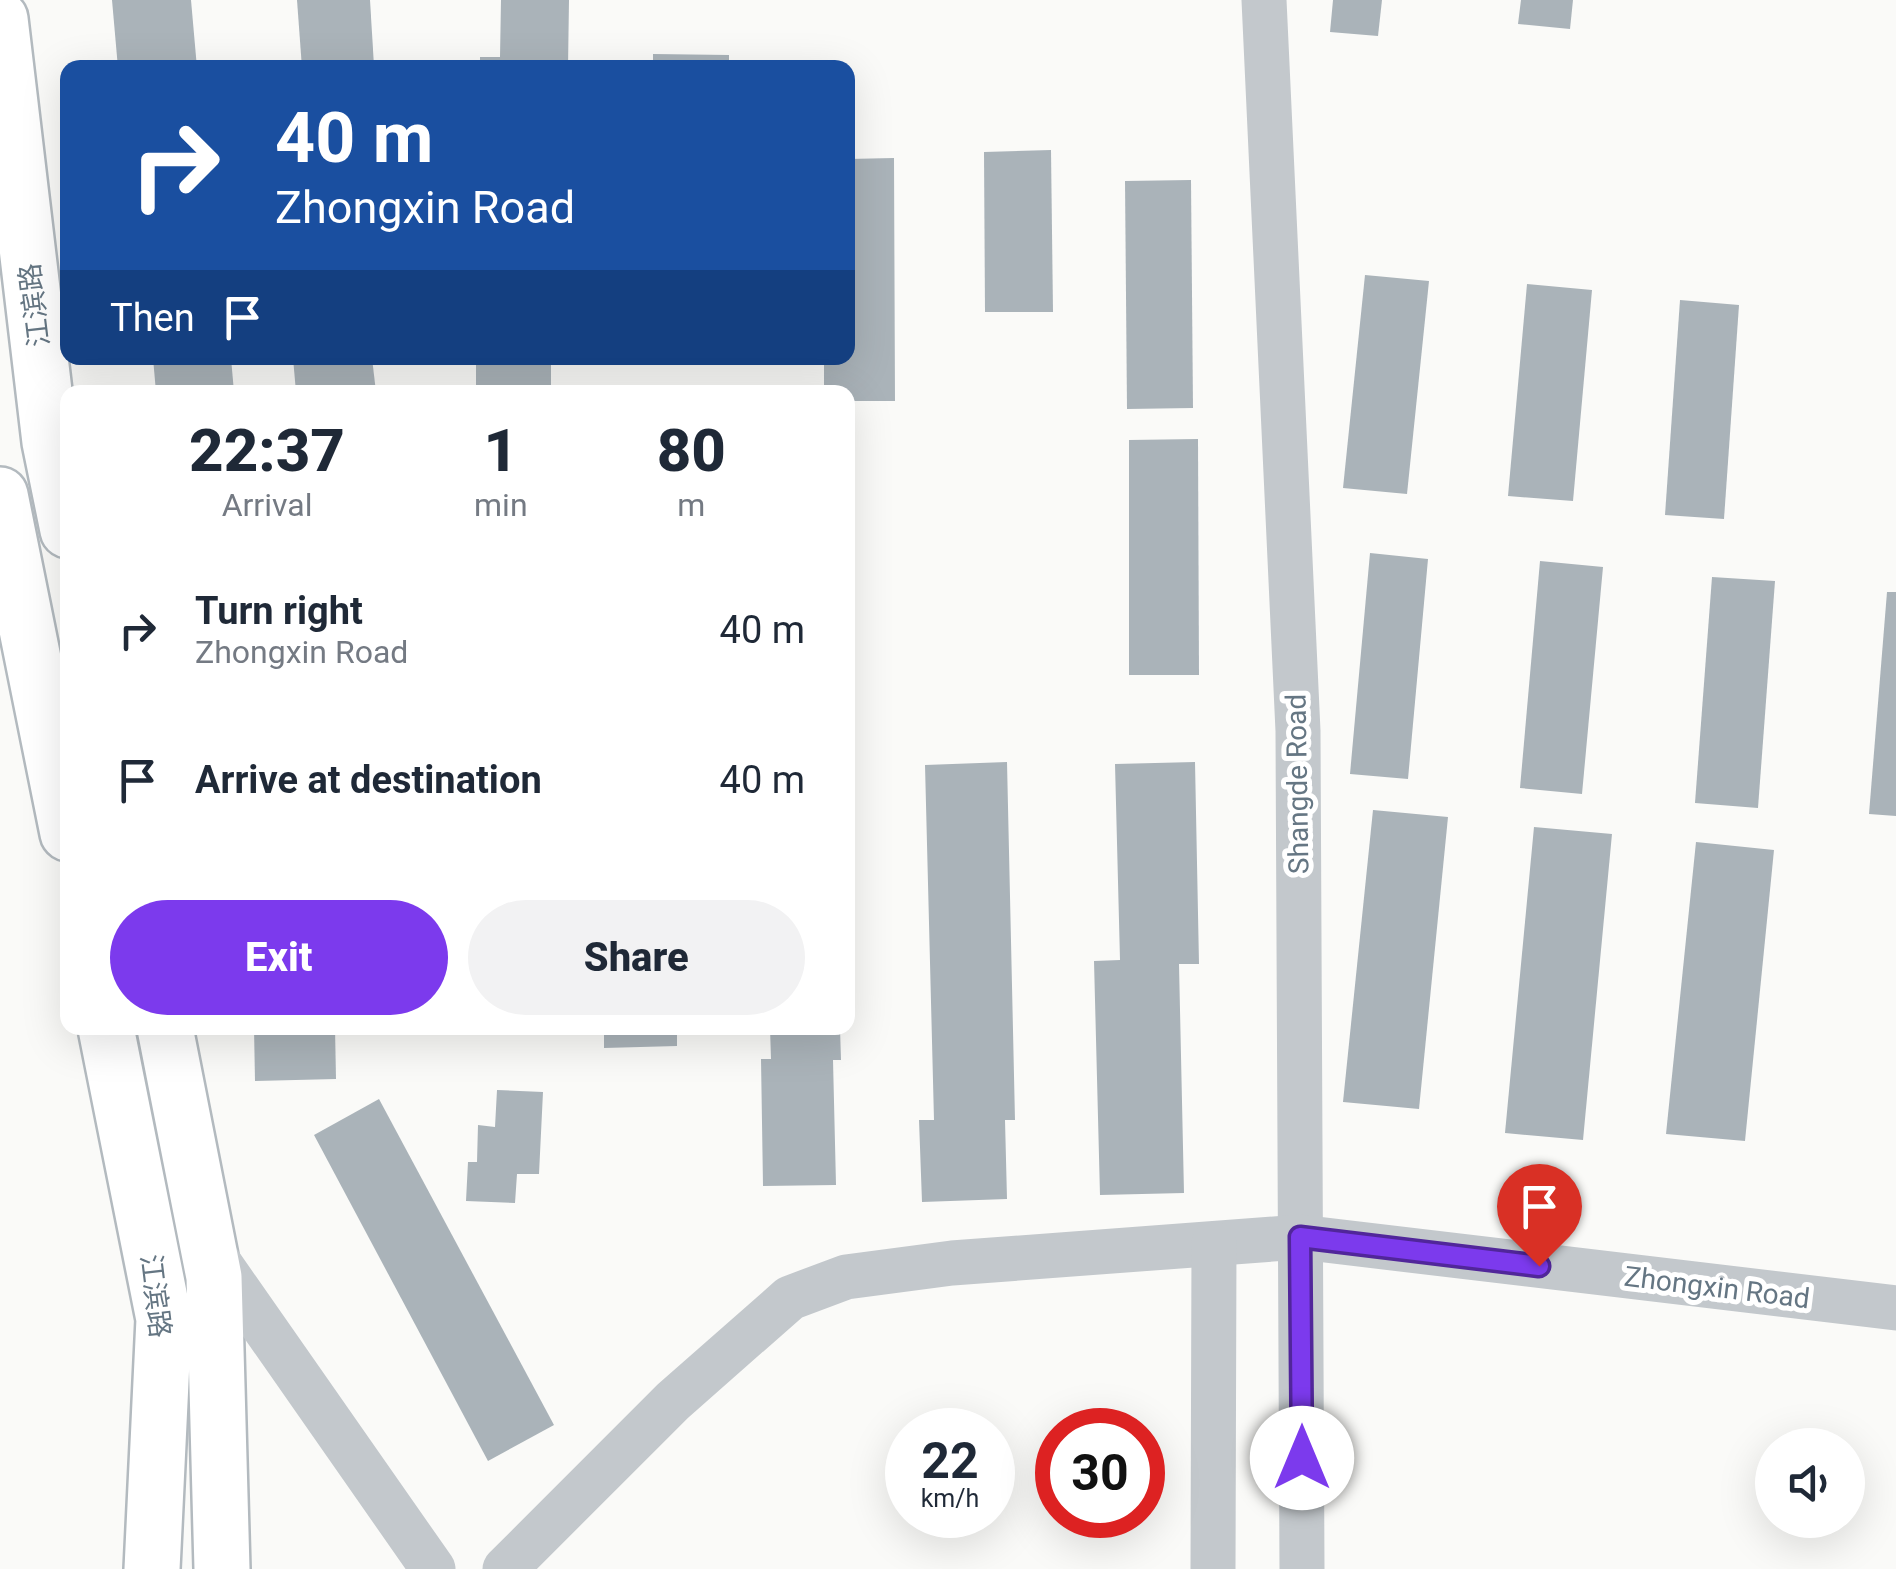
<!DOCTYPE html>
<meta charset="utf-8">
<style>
body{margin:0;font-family:Roboto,"Noto Sans SC",sans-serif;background:#f2f2f3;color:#1f2937;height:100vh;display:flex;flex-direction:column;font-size:38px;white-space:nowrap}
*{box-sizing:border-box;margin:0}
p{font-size:32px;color:#747a83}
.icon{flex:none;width:55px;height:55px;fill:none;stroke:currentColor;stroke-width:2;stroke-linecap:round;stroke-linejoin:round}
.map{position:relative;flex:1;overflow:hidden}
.details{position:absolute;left:60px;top:385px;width:795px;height:650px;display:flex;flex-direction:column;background:#fff;border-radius:20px;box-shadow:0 10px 40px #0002}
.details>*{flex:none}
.guide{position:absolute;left:60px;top:60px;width:795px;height:305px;border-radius:20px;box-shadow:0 10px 40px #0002;background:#1a4fa0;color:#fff;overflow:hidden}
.fabs{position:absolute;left:1755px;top:1428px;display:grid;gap:20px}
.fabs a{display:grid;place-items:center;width:110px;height:110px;border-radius:50%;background:#fff;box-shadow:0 10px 40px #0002;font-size:50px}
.speed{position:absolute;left:885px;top:1408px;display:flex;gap:20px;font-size:50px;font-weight:700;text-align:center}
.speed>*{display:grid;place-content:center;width:130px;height:130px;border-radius:50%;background:#fff;box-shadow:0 10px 40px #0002;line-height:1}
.speed small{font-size:25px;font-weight:400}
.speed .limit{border:15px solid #d22;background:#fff;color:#111}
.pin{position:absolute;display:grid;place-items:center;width:85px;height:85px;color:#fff;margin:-102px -42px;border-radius:50% 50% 50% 0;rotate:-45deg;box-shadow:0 0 10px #0007}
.pin .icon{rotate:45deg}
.me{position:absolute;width:110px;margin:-55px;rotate:0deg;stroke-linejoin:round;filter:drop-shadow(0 0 8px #0008)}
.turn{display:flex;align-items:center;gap:35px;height:210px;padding:0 50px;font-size:45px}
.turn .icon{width:130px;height:130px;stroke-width:2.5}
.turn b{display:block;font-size:70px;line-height:85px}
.then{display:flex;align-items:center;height:95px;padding:0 50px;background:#0003;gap:20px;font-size:38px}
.eta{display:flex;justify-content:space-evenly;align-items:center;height:170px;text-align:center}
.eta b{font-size:60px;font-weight:800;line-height:70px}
.button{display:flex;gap:20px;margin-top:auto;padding:20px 50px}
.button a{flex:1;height:115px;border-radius:60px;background:#7c3aed;color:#fff;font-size:40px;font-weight:800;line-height:115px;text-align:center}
.button a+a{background:#f2f2f3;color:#1f2937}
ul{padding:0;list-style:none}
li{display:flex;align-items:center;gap:30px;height:150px;padding:0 50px}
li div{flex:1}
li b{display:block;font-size:38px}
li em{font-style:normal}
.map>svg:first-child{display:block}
</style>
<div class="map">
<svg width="1896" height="1569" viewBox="0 0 1896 1569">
<rect width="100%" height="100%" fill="#fafaf8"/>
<g fill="#aab3b9">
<path d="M 112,0 L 191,0 L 197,68 L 118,68 Z"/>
<path d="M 297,0 L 370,0 L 374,66 L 302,68 Z"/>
<path d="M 501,0 L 569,0 L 568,67 L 480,68 L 480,57 L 500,57 Z"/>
<path d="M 1333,0 L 1382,0 L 1378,36 L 1330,32 Z"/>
<path d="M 1521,0 L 1573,0 L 1570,29 L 1518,24 Z"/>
<path d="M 653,54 L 729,55 L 729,68 L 653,68 Z"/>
<path d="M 1051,150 L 1053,312 L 985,312 L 984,152 Z"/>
<path d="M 894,158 L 895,401 L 848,401 L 848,392 L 824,392 L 824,358 L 848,358 L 848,159 Z"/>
<path d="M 1191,180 L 1193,408 L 1127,409 L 1125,181 Z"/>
<path d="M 1365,275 L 1429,281 L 1407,494 L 1343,488 Z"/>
<path d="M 1527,284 L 1592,290 L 1573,501 L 1508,496 Z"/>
<path d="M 1680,300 L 1739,305 L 1724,519 L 1665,515 Z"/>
<path d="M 153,358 L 231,358 L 234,392 L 156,392 Z"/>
<path d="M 293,358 L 372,358 L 376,392 L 296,392 Z"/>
<rect x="476" y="358" width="75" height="34"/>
<rect x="675" y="387" width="75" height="5"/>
<path d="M 1198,439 L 1199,675 L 1129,675 L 1129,440 Z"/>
<path d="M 1370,553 L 1428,559 L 1408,779 L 1350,774 Z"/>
<path d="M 1540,561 L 1603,567 L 1582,794 L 1520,788 Z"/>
<path d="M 1712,577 L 1775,581 L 1758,808 L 1695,803 Z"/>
<path d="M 1887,592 L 1896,592 L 1896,816 L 1869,814 Z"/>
<path d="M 1007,762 L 1015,1120 L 1005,1120 L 1007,1199 L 922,1202 L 919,1120 L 934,1120 L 925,765 Z"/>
<path d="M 1195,762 L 1199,964 L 1179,964 L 1184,1193 L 1100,1195 L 1094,961 L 1120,960 L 1115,764 Z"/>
<path d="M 1373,810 L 1448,817 L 1419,1109 L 1343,1102 Z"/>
<path d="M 1534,827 L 1612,834 L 1583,1140 L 1505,1133 Z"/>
<path d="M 1696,842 L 1774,850 L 1745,1141 L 1666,1134 Z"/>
<path d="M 254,1028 L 335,1028 L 336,1079 L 255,1081 Z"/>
<path d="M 604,1028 L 677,1028 L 677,1046 L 604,1048 Z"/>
<path d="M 770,1028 L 840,1028 L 841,1060 L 833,1060 L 836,1185 L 763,1186 L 761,1059 L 771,1059 Z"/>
<path d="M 497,1090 L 543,1092 L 539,1174 L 517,1174 L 515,1203 L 466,1201 L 468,1162 L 477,1162 L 478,1125 L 495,1127 Z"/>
<path d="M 379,1099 L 554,1425 L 488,1461 L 314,1135 Z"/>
</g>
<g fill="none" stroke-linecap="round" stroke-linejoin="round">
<g stroke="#b3babf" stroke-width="60">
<g id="secondary">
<path d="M 0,19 L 50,442 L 68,530"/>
<path d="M 0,495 L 68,833"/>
<path d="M 106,1028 L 164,1319 L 152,1569"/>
<path d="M 165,1028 L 214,1277 L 222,1569"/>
</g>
</g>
<g stroke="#c3c8cc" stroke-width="45">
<path d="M 1264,0 L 1298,731 L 1302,1569"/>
<path d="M 208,1247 L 433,1569"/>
<path d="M 505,1569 L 673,1401 L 790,1298 L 846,1277 L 952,1263 L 1300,1237 L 1896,1308"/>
<path d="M 1213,1569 L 1214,1244"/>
</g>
<use href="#secondary" stroke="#fff" stroke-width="55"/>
</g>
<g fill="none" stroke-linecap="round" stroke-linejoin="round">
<g stroke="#51269a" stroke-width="25">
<path id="route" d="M 1302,1458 L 1300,1237 L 1539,1266"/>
</g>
<use href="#route" stroke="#7c3aed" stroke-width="18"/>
</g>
<g text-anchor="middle" stroke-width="10" stroke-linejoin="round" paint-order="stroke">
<g font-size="28" fill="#657683" stroke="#fff">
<text transform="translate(34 305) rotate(-97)" y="10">江滨路</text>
<text transform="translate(1297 784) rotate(-91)" y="10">Shangde Road</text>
<text transform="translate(1717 1287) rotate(7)" y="10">Zhongxin Road</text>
<text transform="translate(156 1296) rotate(83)" y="10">江滨路</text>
</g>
</g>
</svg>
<div class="fabs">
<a><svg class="icon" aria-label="sound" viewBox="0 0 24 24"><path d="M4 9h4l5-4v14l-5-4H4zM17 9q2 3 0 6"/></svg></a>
</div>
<div class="speed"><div>22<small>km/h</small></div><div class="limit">30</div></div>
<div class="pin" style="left:1539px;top:1266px;background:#d93025"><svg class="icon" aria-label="arrive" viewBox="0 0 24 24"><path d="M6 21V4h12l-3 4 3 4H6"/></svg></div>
<svg class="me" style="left:1302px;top:1458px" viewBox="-20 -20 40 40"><circle r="19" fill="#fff"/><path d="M0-13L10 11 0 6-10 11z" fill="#7c3aed"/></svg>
<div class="guide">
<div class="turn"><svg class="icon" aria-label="right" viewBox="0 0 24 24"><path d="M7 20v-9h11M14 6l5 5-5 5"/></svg><div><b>40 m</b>Zhongxin Road</div></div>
<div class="then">Then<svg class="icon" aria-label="arrive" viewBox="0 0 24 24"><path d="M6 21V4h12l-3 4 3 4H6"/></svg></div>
</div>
<section class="details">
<div class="eta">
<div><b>22:37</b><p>Arrival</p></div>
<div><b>1</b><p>min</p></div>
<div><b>80</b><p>m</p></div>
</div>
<ul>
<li><svg class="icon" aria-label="right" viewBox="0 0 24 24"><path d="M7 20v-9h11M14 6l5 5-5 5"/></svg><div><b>Turn right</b><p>Zhongxin Road</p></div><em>40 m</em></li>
<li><svg class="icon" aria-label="arrive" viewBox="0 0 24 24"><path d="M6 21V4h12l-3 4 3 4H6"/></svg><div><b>Arrive at destination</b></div><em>40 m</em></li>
</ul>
<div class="button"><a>Exit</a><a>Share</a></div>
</section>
</div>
